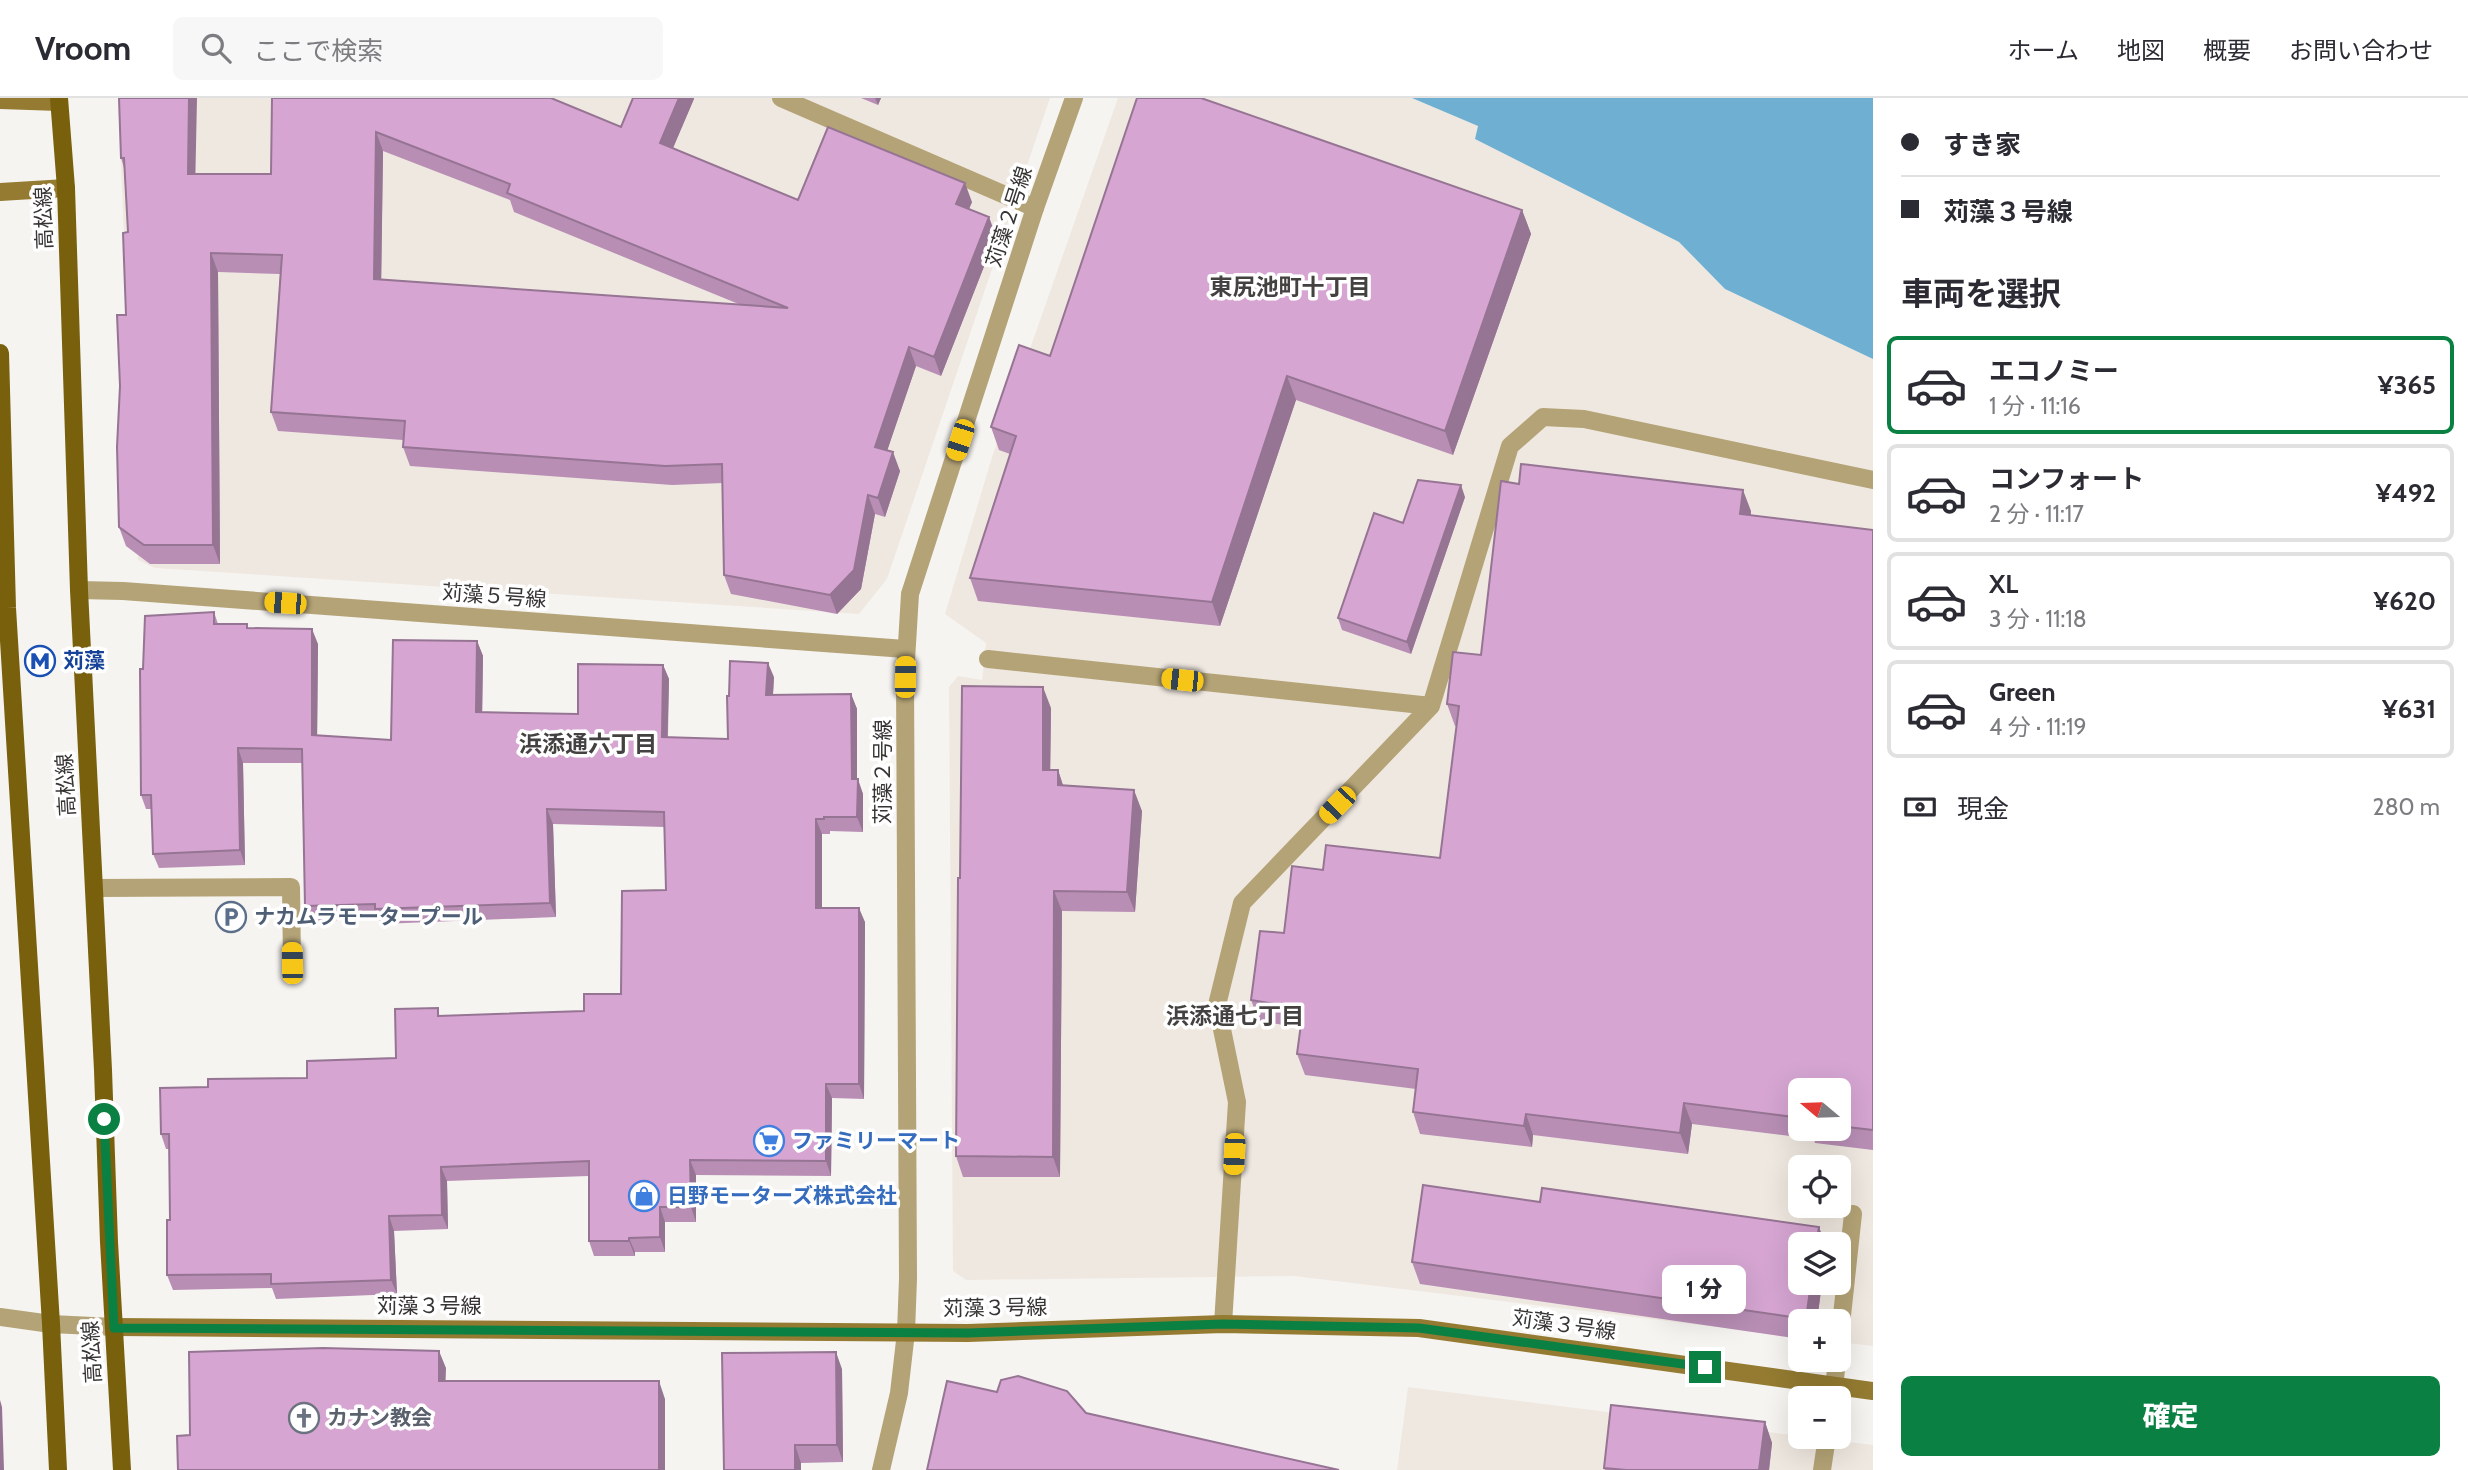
<!DOCTYPE html>
<html lang="ja">
<head>
<meta charset="utf-8">
<style>
  body { margin:0; font-family:Cabin,"Noto Sans JP",sans-serif; background:#f7f7f7; color:#2b2b33; height:100vh; display:flex; flex-direction:column; font-size:26px; white-space:nowrap }
  * { box-sizing:border-box; margin:0 }
  p { font-size:23px; color:#7c7c81 }
  .icon { flex:none; width:38px; height:38px; fill:none; stroke:currentColor; stroke-width:2; stroke-linecap:round; stroke-linejoin:round }
  .map { position:relative; flex:1; overflow:hidden }
  .details { display:flex; flex-direction:column; background:#fff; width:595px }
  .details>* { flex:none }
  .guide { display:grid; align-content:center; height:154px; padding:0 28px; background:#fff }
  .needle { width:46px; rotate:289deg }
  .tools { position:absolute; left:1788px; top:980px; display:grid; gap:14px }
  .tools a { display:grid; place-items:center; width:63px; height:63px; border-radius:10px; background:#fff; box-shadow:0 7px 28px #0002; font-size:35px }
  .end { position:absolute; width:32px; height:32px; margin:-16px; border:9px solid #0b8043; background:#fff; box-shadow:0 0 0 4px #fff }
  .from { border-radius:50% }
  .bubble { position:absolute; height:49px; border-radius:10px; background:#fff; box-shadow:0 7px 28px #0002; font-size:23px; font-weight:800; line-height:49px; text-align:center }
  .car { position:absolute; width:21px; height:42px; margin:-21px -10px; border-radius:9px; box-shadow:0 0 5px 2px #0007; background:linear-gradient(#f5c518 24%,#345 0 40%,#f5c518 0 76%,#345 0 86%,#f5c518 0) }
  .guide b { display:flex; align-items:center; gap:24px; height:66px; font-size:26px }
  .guide b+b { border-top:2px solid #e1e1e2 }
  .guide i { width:18px; height:18px; background:#2b2b33 }
  ul { padding:0; list-style:none }
  li { display:flex; align-items:center; gap:21px; height:98px; margin:0 14px 10px; padding:0 14px; border:4px solid #e1e1e2; border-radius:10px }
  li div { flex:1 }
  li b { display:block; font-size:26px }
  li em { font-style:normal; font-weight:800 }
  li.on { border-color:#0b8043 }
  li>.icon { width:63px; height:63px; stroke-width:1.5 }
  h2 { padding:0 28px; font-size:32px; line-height:84px }
  .pay { display:flex; align-items:center; gap:18px; height:77px; padding:0 28px; font-size:26px }
  .pay p { margin-inline-start:auto }
  .action { display:flex; gap:14px; margin-top:auto; padding:14px 28px }
  .action a { flex:1; height:80px; border-radius:10px; background:#0b8043; color:#fff; font-size:28px; font-weight:800; line-height:80px; text-align:center }
  header { display:flex; align-items:center; gap:42px; box-sizing:border-box; height:98px; padding:0 35px; background:#fff; border-bottom:2px solid #e1e1e2 }
  header strong { font-size:33px }
  nav { display:flex; gap:38px; margin-inline-start:auto; font-size:24px }
  .search { width:490px; height:63px; background:#f7f7f7; display:flex; align-items:center; gap:18px; box-sizing:border-box; padding:0 24px; border-radius:10px; color:#7c7c81; font-size:26px }
  main { display:flex; flex:1; min-height:0 }
  .map>svg:first-child { display:block }
</style>
</head>
<body>
<header>
<strong>Vroom</strong>
<div class="search"><svg class="icon" aria-label="search" viewBox="0 0 24 24"><circle cx="10" cy="10" r="6"/><path d="M15 15l6 6"/></svg>ここで検索</div>
<nav><a>ホーム</a><a>地図</a><a>概要</a><a>お問い合わせ</a></nav>
</header>
<main>
<div class="map">
<svg width="1873" height="1372" viewBox="0 0 1873 1372">
  <rect width="100%" height="100%" fill="#f6f4f1"/>
  <path fill="#efe8e0" fill-rule="evenodd" d="M118,0H1050L887,481L859,516L155,470L138,462Z
    M1118,0H1412L1478,28L1475,41L1679,144L1725,191L1873,261V1248L1839,1244V1223H1801V1239L1294,1178L966,1182L953,1173L949,589L958,578L982,582L986,545L945,516L992,359ZM1801,992H1839V1031H1801ZM1801,1069H1839V1108H1801ZM1801,1146H1839V1185H1801Z
    M1408,1289L1873,1347V1372H1397Z"/>
  <path fill="#6eafd2" d="M1412,0H1873V261L1725,191L1679,144L1475,41L1478,28Z"/>
  <g fill="none" stroke-linecap="round" stroke-linejoin="round">
    <path stroke="#b4a376" stroke-width="18" d="M1035,110L1074,0
      M988,561L1431,608
      M94,790L291,789L292,865
      M1223,1226L1237,1004L1217,907L1242,805L1431,608L1510,348L1543,319L1584,321L1873,382
      M1839,1245L1853,1116
      M1833,1300L1837,1262
      M1822,1372L1827,1339"/>
    <path stroke="#b4a376" stroke-width="18" d="M781,0L1035,110L910,496L905,579L908,1181L906,1234L899,1295L881,1372
      M79,492L123,493L905,551
      M0,1219L51,1226L114,1229"/>
    <path stroke="#947b31" stroke-width="18" d="M0,2L59,4
      M0,94L66,90
      M114,1229L968,1235L1223,1226L1419,1230L1873,1293"/>
    <path stroke="#78600c" stroke-width="18" d="M59,0L66,90L79,492L103,972L109,1144L122,1372
      M0,255L7,510L51,1226L58,1372"/>
  </g>
  <path fill="#b88eb5" fill-rule="evenodd" d="M119,0L195,76H271L272,0L621,29L633,0H694L673,50L798,102L972,104L969,111L996,138L941,278L916,268L887,352L900,373L885,419L875,416L861,491L837,516L731,496L724,477L723,385L672,387L410,368L403,349V342L278,333L271,314L280,176L218,174L220,466H150L126,448L119,429L128,134L124,70L121,60ZM383,53L510,102L514,114L741,207L381,182Z
    M861,0H881L878,7Z
    M1522,112L1531,136L1453,357L1296,302L1220,528L978,503L970,480L1010,356L999,352L991,329L1050,258Z
    M1465,399L1411,556L1342,532L1338,520L1403,425Z
    M1751,413V417L1873,432V1052L1815,1045L1814,1041L1692,1026L1688,1056L1533,1037L1532,1049L1420,1036L1413,1014L1416,991L1305,977L1297,956L1301,930L1259,923L1251,902L1284,835L1323,772L1440,760L1457,628H1455L1447,606L1481,557ZM1801,992H1839V1031H1801Z
    M214,514L218,526L249,530L318,546L317,638L391,642L477,543L483,558L482,614L578,616L663,567L669,581L668,639L728,641L729,598L774,579L773,597L851,596L857,611V681L863,696V734L830,733V736H822V810L865,824L864,1001L832,1000L831,1078L696,1077V1124H665V1154H635V1158H594L589,1143V1078L447,1083L448,1131L394,1133L397,1196L276,1201L272,1190L173,1192L167,1177L170,1122L169,1051H166L161,1036L208,989L307,980L396,960L441,918L584,913L621,896L666,792L665,729L553,726L556,819L381,826L379,821L310,823L305,808L302,665H243L245,767L159,770L153,756L152,711H146L141,697L143,571Z
    M1051,610L1050,672H1058L1063,688L1142,713L1135,814L1062,813L1060,1079H963L956,1058L960,780Z
    M1540,1104L1819,1129L1825,1146H1801L1822,1185L1817,1223H1801V1241L1420,1186L1412,1164Z
    M842,1271L843,1364L801,1365V1372H724Z
    M1765,1324L1772,1345L1769,1372H1605L1604,1370Z"/>
  <path fill="#967493" d="M189,0H197L195,95L188,76Z
    M679,0H694V1L667,64L660,45Z
    M875,0H881L878,7Z
    M376,34L383,53L381,200L374,181Z
    M965,85L972,104L963,125L956,106Z
    M1522,112L1531,136L1453,357L1445,333Z
    M989,119L996,138L941,278L934,259Z
    M211,155L218,174L220,466L213,447Z
    M909,249L916,268L882,368L875,349Z
    M1287,278L1296,302L1220,528L1212,504Z
    M893,354L900,373L885,419L878,400Z
    M1461,387L1465,399L1411,556L1407,544Z
    M1743,392L1751,413L1748,437L1740,416Z
    M868,397L875,416L861,491L837,516L830,497Z
    M312,531L318,546L317,652L312,637Z
    M477,543L483,558L482,629L476,614Z
    M768,565L774,579L772,612L766,597Z
    M663,567L669,581L667,654L662,639Z
    M1043,589L1051,610L1050,693L1043,672Z
    M851,596L857,611V696L852,681Z
    M238,650L243,665L245,767L240,752Z
    M1058,672L1065,693L1058,687Z
    M858,681L863,696V734L857,719Z
    M1134,692L1142,713L1135,814L1127,794Z
    M547,711L553,726L556,819L550,805Z
    M816,721L822,736V825L816,810Z
    M1054,793L1062,813L1060,1079L1053,1059Z
    M859,810L865,824L864,1001L859,986Z
    M826,986L832,1000L831,1078L826,1063Z
    M1684,1005L1692,1026L1688,1056L1680,1035Z
    M1526,1016L1533,1037L1532,1049L1524,1028Z
    M690,1062L696,1077V1124L691,1109Z
    M441,1069L447,1083L448,1131L442,1117Z
    M660,1109L665,1124V1154L660,1139Z
    M389,1118L394,1133L397,1196L391,1182Z
    M1819,1129L1825,1146H1816Z
    M629,1140L635,1154V1158L629,1143Z
    M1811,1185H1822L1817,1223H1807L1806,1221Z
    M439,1253L446,1270L445,1300L439,1283Z
    M836,1254L842,1271L843,1364L837,1347Z
    M659,1283L665,1301V1372H659Z
    M0,1302L2,1309L4,1372H0Z
    M1765,1324L1772,1345L1769,1372H1759Z
    M795,1347L801,1365V1372H795Z"/>
  <path fill="#d6a5d2" stroke="#967493" stroke-width="2" fill-rule="evenodd" d="M119,0H189L188,76H271L272,0H551L621,29L633,0H679L660,45L798,102L828,29L965,85L956,106L989,119L934,259L909,249L875,349L893,354L878,400L868,397L854,472L830,497L724,477L722,366L665,368L403,349L405,323L271,314L282,157L211,155L213,447H144L119,429L117,349L120,288L117,217H126L123,135L128,134L124,60H121ZM376,34L510,86L507,95L788,210L374,181Z
    M1137,0H1201L1522,112L1445,333L1287,278L1212,504L970,480L1016,338L991,329L1019,247L1050,258Z
    M1521,366L1743,392L1740,416L1873,432V1032L1839,1028V992H1801V1020L1684,1005L1680,1035L1526,1016L1524,1028L1413,1014L1418,971L1297,956L1303,911L1251,902L1260,833L1284,835L1292,768L1323,772L1326,747L1440,760L1459,608L1447,606L1453,554L1481,557L1501,383L1519,386Z
    M1418,382L1461,387L1407,544L1338,520L1374,415L1403,425Z
    M214,514V526H247V530L312,531V637L391,642L393,542L477,543L476,614L578,616V566L663,567L662,639L728,641L727,598H729L730,563L768,565L766,597L851,596L852,681H858L857,719H824V721H816V810H859V986H826V1063L690,1062L691,1109H660V1139L629,1140V1143H589V1063L441,1069L442,1117L389,1118L391,1182L271,1186V1176L167,1177V1122H170L169,1036H161L160,990L208,989V981L307,980V963L396,960L395,911L438,910V918L584,913V896H621L622,793L666,792L664,714L547,711L550,805L375,811V806L305,808L302,651L238,650L240,752L153,756L151,697H141L140,571H143L145,518Z
    M962,588L1043,589V672H1058V687L1134,692L1127,794L1054,793L1053,1059L956,1058L958,780H960Z
    M1423,1087L1540,1104L1542,1090L1819,1129L1816,1146H1801V1185H1811L1806,1221L1412,1164Z
    M323,1250L439,1253V1283H659V1372H178L177,1338L190,1337L189,1254Z
    M836,1254L837,1347H795V1372H724L722,1255Z
    M1018,1278L1067,1293L1086,1315L1339,1372H927L947,1283L997,1294L1001,1282Z
    M1611,1307L1765,1324L1759,1372H1626L1604,1370Z"/>
  <g fill="none" stroke-linecap="round" stroke-linejoin="round">
    <path stroke="#0b8043" stroke-width="9" d="M104,1021L114,1230L968,1235L1223,1226L1419,1230L1705,1269"/>
  </g>
  <defs>
    <g id="metro-ring" transform="scale(1.575)"><circle r="9.5" fill="#fff" stroke="#1a4fb4" stroke-width="1.5"/><path d="M-5.5 5V-5H-3L0 0L3-5H5.5V5H3V-.5L0 4L-3-.5V5Z" fill="#1a4fb4"/></g>
    <g id="parking-ring" transform="scale(1.575)"><circle r="9.5" fill="#fff" stroke="#5c6f8a" stroke-width="1.5"/><path d="M-3.5-5.5H1a3.5 3.5 0 0 1 0 7H-1V5.5H-3.5ZM-1-3.4V-.6H.8a1.4 1.4 0 0 0 0-2.8Z" fill="#5c6f8a"/></g>
    <g id="supermarket-ring" transform="scale(1.575)"><circle r="9.5" fill="#fff" stroke="#3f7fe0" stroke-width="1.5"/><path d="M-6-5.5h2.5l.6 2H6L4.5 2H-2.5L-4.4-4H-6ZM-1.5 3.2a1.3 1.3 0 1 0 .1 0ZM3 3.2a1.3 1.3 0 1 0 .1 0Z" fill="#3f7fe0"/></g>
    <g id="shop-ring" transform="scale(1.575)"><circle r="9.5" fill="#fff" stroke="#3f7fe0" stroke-width="1.5"/><path d="M-5-2.5h2.3a2.7 3.5 0 0 1 5.4 0H5L5.5 6h-11ZM-1.5-2.5h3a1.5 2.3 0 0 0-3 0Z" fill="#3f7fe0"/></g>
    <g id="church-ring" transform="scale(1.575)"><circle r="9.5" fill="#fff" stroke="#6b7280" stroke-width="1.5"/><path d="M-1.2-6h2.4v3.5h3.3v2.4h-3.3V6h-2.4V-.1h-3.3v-2.4h3.3Z" fill="#6b7280"/></g>
  </defs>
  <g fill-rule="evenodd">
    <use href="#metro-ring" x="40" y="563"/>
    <use href="#parking-ring" x="231" y="819"/>
    <use href="#supermarket-ring" x="769" y="1043"/>
    <use href="#shop-ring" x="644" y="1098"/>
    <use href="#church-ring" x="304" y="1320"/>
  </g>
  <g text-anchor="middle" stroke-width="7" stroke-linejoin="round" paint-order="stroke">
    <g font-size="21" fill="#363534" stroke="#fff">
      <text transform="translate(1009 119) rotate(-72)" y="7">苅藻２号線</text>
      <text transform="translate(44 120) rotate(-92)" y="7">高松線</text>
      <text transform="translate(494 498) rotate(4)" y="7">苅藻５号線</text>
      <text transform="translate(883 674) rotate(-90)" y="7">苅藻２号線</text>
      <text transform="translate(66 687) rotate(-93)" y="7">高松線</text>
      <text x="429" y="1215">苅藻３号線</text>
      <text transform="translate(995 1210) rotate(-1)" y="7">苅藻３号線</text>
      <text transform="translate(1564 1227) rotate(8)" y="7">苅藻３号線</text>
      <text transform="translate(92 1254) rotate(-93)" y="7">高松線</text>
    </g>
    <g font-size="21" font-weight="bold" fill="#164399" stroke="#fff" text-anchor="start">
      <text x="63" y="570">苅藻</text>
    </g>
    <g font-size="21" font-weight="bold" fill="#4e5e75" stroke="#fff" text-anchor="start">
      <text x="254" y="826">ナカムラモータープール</text>
    </g>
    <g font-size="21" font-weight="bold" fill="#366cbe" stroke="#fff" text-anchor="start">
      <text x="792" y="1050">ファミリーマート</text>
      <text x="667" y="1105">日野モーターズ株式会社</text>
    </g>
    <g font-size="21" font-weight="bold" fill="#5b616d" stroke="#fff" text-anchor="start">
      <text x="327" y="1327">カナン教会</text>
    </g>
    <g font-size="23" font-weight="bold" fill="#444240" stroke="#fff">
      <text x="1290" y="197">東尻池町十丁目</text>
      <text x="588" y="654">浜添通六丁目</text>
      <text x="1235" y="926">浜添通七丁目</text>
    </g>
  </g>
</svg>
<div class="tools">
<a><svg class="needle" viewBox="-14 -14 28 28"><path d="M0-13l5 13h-10z" fill="#e53935"/><path d="M0 13l5-13h-10z" fill="#7c7c81"/></svg></a>
<a><svg class="icon" aria-label="locate" viewBox="0 0 24 24"><circle cx="12" cy="12" r="6"/><path d="M12 2v4M12 18v4M2 12h4M18 12h4"/></svg></a>
<a><svg class="icon" aria-label="layers" viewBox="0 0 24 24"><path d="M12 4l9 5-9 5-9-5zM3 14l9 5 9-5"/></svg></a>
<a>+</a>
<a>−</a>
</div>
<i class="end from" style="left:104px;top:1021px"></i>
<i class="end" style="left:1705px;top:1269px"></i>
<div class="bubble" style="left:1662px;top:1167px;width:84px">1 分</div>
<i class="car" style="left:960px;top:342px;rotate:198deg"></i>
<i class="car" style="left:285px;top:505px;rotate:274deg"></i>
<i class="car" style="left:905px;top:579px;rotate:1deg"></i>
<i class="car" style="left:1182px;top:582px;rotate:276deg"></i>
<i class="car" style="left:1337px;top:707px;rotate:224deg"></i>
<i class="car" style="left:292px;top:865px;rotate:359deg"></i>
<i class="car" style="left:1234px;top:1056px;rotate:183deg"></i>
</div>
<section class="details">
<div class="guide">
<b><i class="from"></i>すき家</b>
<b><i></i>苅藻３号線</b>
</div>
<h2>車両を選択</h2>
<ul>
<li class="on"><svg class="icon" aria-label="car" viewBox="0 0 24 24"><path d="M5 17H2v-5l4-1 3-4h7l3 4 3 1v5h-3M9 17h6M6 11h13"/><circle cx="7" cy="17" r="2"/><circle cx="17" cy="17" r="2"/></svg><div><b>エコノミー</b><p>1 分 · 11:16</p></div><em>¥365</em></li>
<li><svg class="icon" aria-label="car" viewBox="0 0 24 24"><path d="M5 17H2v-5l4-1 3-4h7l3 4 3 1v5h-3M9 17h6M6 11h13"/><circle cx="7" cy="17" r="2"/><circle cx="17" cy="17" r="2"/></svg><div><b>コンフォート</b><p>2 分 · 11:17</p></div><em>¥492</em></li>
<li><svg class="icon" aria-label="car" viewBox="0 0 24 24"><path d="M5 17H2v-5l4-1 3-4h7l3 4 3 1v5h-3M9 17h6M6 11h13"/><circle cx="7" cy="17" r="2"/><circle cx="17" cy="17" r="2"/></svg><div><b>XL</b><p>3 分 · 11:18</p></div><em>¥620</em></li>
<li><svg class="icon" aria-label="car" viewBox="0 0 24 24"><path d="M5 17H2v-5l4-1 3-4h7l3 4 3 1v5h-3M9 17h6M6 11h13"/><circle cx="7" cy="17" r="2"/><circle cx="17" cy="17" r="2"/></svg><div><b>Green</b><p>4 分 · 11:19</p></div><em>¥631</em></li>
</ul>
<div class="pay"><svg class="icon" aria-label="cash" viewBox="0 0 24 24"><path d="M3 7h18v10H3z"/><circle cx="12" cy="12" r="2"/></svg>現金<p>280 m</p></div>
<div class="action"><a>確定</a></div>
</section>
</main>
</body>
</html>
